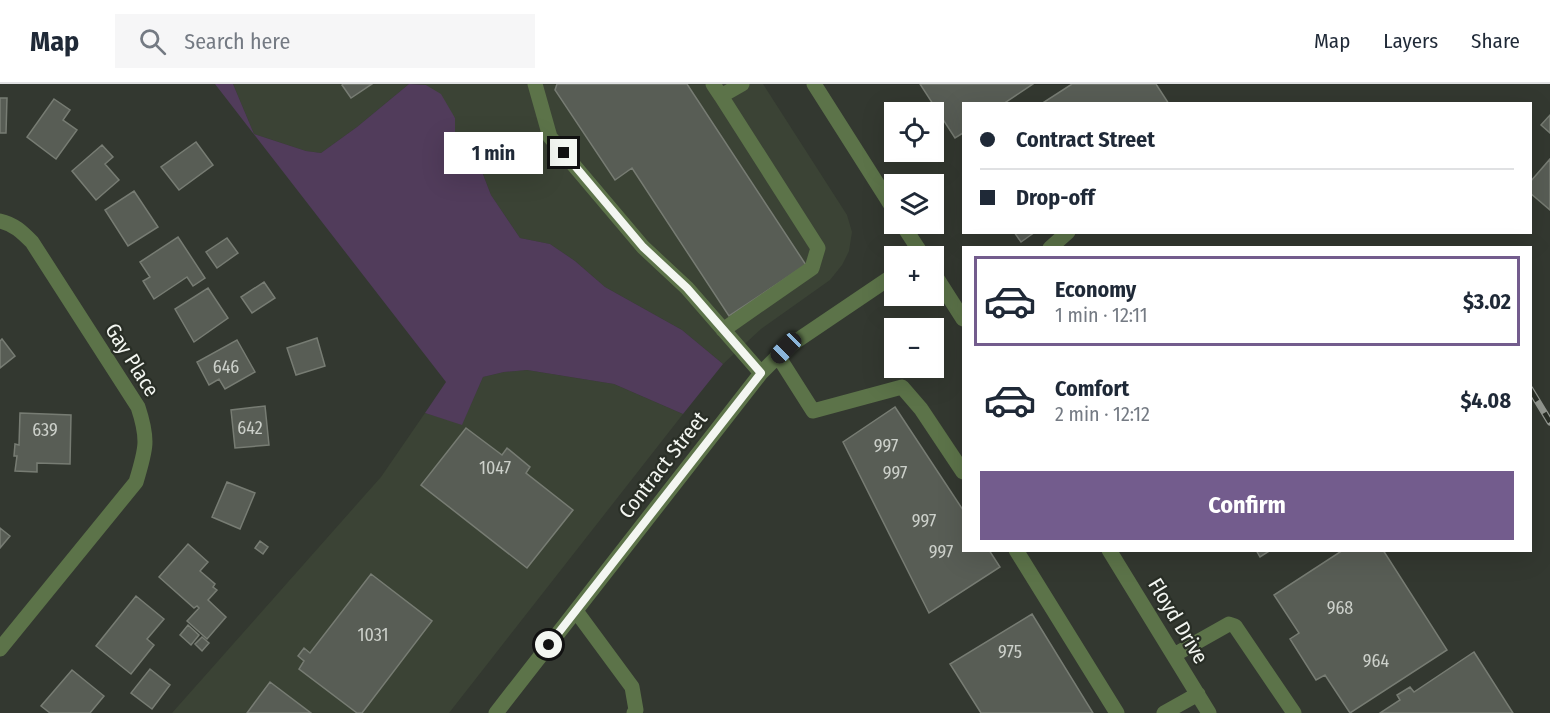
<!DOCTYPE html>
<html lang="en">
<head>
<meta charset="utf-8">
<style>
  body { margin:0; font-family:"Fira Sans Condensed",sans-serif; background:#f6f6f7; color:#1f2937; height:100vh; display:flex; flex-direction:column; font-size:22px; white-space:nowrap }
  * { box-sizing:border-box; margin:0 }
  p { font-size:20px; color:#747a83 }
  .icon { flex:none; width:33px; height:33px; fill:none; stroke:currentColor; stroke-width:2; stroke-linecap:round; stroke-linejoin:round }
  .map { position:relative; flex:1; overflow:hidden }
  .drawer { position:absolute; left:962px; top:162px; width:570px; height:306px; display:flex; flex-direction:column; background:#fff; border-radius:0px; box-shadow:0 6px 24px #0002 }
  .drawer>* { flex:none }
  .guide { position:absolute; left:962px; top:18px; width:570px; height:132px; border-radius:0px; box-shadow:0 6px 24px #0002; display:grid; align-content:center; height:132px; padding:0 18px; background:#fff }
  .fabs { position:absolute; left:884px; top:18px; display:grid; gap:12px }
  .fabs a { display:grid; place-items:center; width:60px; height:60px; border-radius:0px; background:#fff; box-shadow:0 6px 24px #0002; font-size:30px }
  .end { position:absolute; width:27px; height:27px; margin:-14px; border:8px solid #f3f6f1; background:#111; box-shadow:0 0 0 3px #111 }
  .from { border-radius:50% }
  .bubble { position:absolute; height:42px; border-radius:0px; background:#fff; box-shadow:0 6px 24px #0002; font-size:20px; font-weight:700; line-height:42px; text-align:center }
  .car { position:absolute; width:18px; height:36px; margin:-18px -9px; border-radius:8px; box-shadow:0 0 4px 2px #0007; background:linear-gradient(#222 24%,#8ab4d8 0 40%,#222 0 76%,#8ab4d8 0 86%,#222 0) }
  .guide b { display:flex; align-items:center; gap:21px; height:57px; font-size:22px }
  .guide b+b { border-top:2px solid #e0e1e3 }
  .guide i { width:15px; height:15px; background:#1f2937 }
  ul { padding:10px 0 0; list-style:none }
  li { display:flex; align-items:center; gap:18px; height:90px; margin:0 12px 9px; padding:0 6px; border:3px solid transparent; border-radius:0px }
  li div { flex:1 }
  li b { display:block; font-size:22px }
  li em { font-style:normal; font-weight:700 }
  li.active { border-color:#735c8d }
  li>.icon { width:54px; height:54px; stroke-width:1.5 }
  .button { display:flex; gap:12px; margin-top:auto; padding:12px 18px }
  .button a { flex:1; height:69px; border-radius:0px; background:#735c8d; color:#fff; font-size:24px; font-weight:700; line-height:69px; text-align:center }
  header { display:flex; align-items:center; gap:36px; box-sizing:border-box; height:84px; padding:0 30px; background:#fff; border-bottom:2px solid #e0e1e3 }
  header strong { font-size:28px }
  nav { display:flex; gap:33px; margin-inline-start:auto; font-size:21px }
  .search { width:420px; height:54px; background:#f6f6f7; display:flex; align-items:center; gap:15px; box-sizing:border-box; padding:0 21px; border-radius:0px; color:#747a83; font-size:22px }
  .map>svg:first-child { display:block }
</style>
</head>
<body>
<header>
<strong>Map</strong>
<div class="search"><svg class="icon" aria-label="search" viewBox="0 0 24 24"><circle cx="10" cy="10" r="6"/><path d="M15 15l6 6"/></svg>Search here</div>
<nav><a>Map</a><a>Layers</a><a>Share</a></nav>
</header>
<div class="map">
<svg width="1550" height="629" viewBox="0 0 1550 629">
  <rect width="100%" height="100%" fill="#333830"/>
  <path fill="#3b4335" d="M233,0H409L357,43L321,69L306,67L254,50Z
    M413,0H763L847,131L852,148L849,167L842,181L830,196L761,245L723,280L682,246L605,203L575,177L550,160L520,154L491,111L474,67L455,49V34L426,1Z
    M527,286L614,300L683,330L449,629H172L381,393L425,329L462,340L483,293L504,288Z"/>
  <path fill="#513c5b" d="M215,0H233L254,50L306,67L321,69L357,43L409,0L426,1L441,10L455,34V50L474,67L491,111L520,154L550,160L575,177L605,203L682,246L723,280L683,330L614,300L527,286L504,288L483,293L462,341L425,329L446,298Z"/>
  <path fill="#585d55" stroke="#777c73" stroke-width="1.5" d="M343,0H372L351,14L342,1Z
    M557,0H687L806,181L729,232L632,84L615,96L555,6Z
    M920,0H1033L1003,20H963V49L955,54Z
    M1072,0H1156L1169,20H1041Z
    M0,14H7L6,49H0Z
    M54,15L70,26L63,36L77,46L56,75L27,53Z
    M1550,31V49L1541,41Z
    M196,58L213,81L179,106L161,83Z
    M102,61L113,73L105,80L119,96L96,116L72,87Z
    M1550,75V126L1530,109V98Z
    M134,107L158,143L128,162L105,126Z
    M1014,148H1035L1021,158Z
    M178,153L205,194L193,202L187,193L154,215L143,197L150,193L140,178Z
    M227,154L238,169L217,184L206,168Z
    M264,198L275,214L252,229L241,213Z
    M208,204L228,234L194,258L175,225Z
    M317,254L325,282L296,291L287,264Z
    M2,255L15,272L0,284V257Z
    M237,256L255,288L225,305L219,295L209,301L197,278Z
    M265,322L269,361L235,364L231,326Z
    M895,323L963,426V466H989L1000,483L929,529L843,358Z
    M20,329L71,331L70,380L37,379V388L15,387L17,372H14L15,360L19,361Z
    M466,344L502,371L507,364L530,383L526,389L573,426L527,484L421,401Z
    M227,398L255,409L240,445L212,433Z
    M0,444L10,452L0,464Z
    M260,457L268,463L263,470L255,464Z
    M188,460L208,478L200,487L215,500L213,503L217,506L208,516L226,533L207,555L187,537L199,524L197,522L194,524L159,493Z
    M1256,466H1271L1260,473Z
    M1343,466H1383L1447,566L1350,629L1325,591L1316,596L1290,555L1299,549L1274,511Z
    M371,490L432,537L362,629H357L299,585L304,577L298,572L304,564L310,569Z
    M136,512L164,535L147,555L154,561L131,590L96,562Z
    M1032,530L1093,629H981L950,580Z
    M188,541L199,551L191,561L180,551Z
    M202,553L209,559L202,567L195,560Z
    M1474,568L1513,629H1380L1400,616L1397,611L1410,603L1414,608Z
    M150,585L170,601L152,625L131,609Z
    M72,586L104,612L90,629H50L41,622Z
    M270,598L311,629H247Z"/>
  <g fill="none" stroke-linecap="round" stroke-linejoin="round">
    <path stroke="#5c7349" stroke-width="15" d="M535,0L550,53L643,163L687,204L761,289
      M713,0L721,12L742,0
      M814,0L894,126
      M721,12L818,164L812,184L723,246
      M0,137C14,140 22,148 32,158L138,323C149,356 146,365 136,398L0,565
      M902,140L923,172
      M1050,164L1068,148
      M933,188L963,235
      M778,272L813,327L902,303L921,325L963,388
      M1016,466L1117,629
      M1109,466L1209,629
      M576,527L632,603L636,626L634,629
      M1174,571L1229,540L1235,542L1294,629
      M496,629L761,289L786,264L894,191
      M1164,629L1198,610"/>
    <g stroke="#939790" stroke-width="7">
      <path id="rail" d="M1530,305L1550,338"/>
    </g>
    <use href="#rail" stroke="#292e26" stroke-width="4.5" stroke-dasharray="14" stroke-linecap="butt"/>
  </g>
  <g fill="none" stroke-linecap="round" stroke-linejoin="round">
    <path stroke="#f3f6f1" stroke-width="8" d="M549,561L761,289L687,204L643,163L564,69"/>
  </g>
  <g text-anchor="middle" stroke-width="4.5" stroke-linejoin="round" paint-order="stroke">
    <g font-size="18" fill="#ccd0ca">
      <text x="226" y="289">646</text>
      <text x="250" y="350">642</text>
      <text x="45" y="352">639</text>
      <text x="886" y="368">997</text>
      <text x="495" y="390">1047</text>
      <text x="895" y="395">997</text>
      <text x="924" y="443">997</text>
      <text x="941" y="474">997</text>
      <text x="1340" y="530">968</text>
      <text x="373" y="557">1031</text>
      <text x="1010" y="574">975</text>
      <text x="1376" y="583">964</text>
    </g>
    <g font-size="21" fill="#f3f6f1" stroke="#292e26">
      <text transform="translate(132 276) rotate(58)" y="7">Gay Place</text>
      <text transform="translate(663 381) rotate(-52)" y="7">Contract Street</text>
      <text transform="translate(1178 537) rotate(59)" y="7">Floyd Drive</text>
    </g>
  </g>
</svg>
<div class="fabs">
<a><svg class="icon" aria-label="locate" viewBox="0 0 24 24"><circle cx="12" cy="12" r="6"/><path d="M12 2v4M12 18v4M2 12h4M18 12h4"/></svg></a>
<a><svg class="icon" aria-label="layers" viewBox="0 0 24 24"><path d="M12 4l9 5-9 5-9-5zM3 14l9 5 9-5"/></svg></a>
<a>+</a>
<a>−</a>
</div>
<i class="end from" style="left:549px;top:561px"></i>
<i class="end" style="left:564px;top:69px"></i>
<div class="bubble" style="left:444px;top:48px;width:99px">1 min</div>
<i class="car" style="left:786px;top:264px;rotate:225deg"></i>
<div class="guide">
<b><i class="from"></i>Contract Street</b>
<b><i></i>Drop-off</b>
</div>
<section class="drawer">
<ul>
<li class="active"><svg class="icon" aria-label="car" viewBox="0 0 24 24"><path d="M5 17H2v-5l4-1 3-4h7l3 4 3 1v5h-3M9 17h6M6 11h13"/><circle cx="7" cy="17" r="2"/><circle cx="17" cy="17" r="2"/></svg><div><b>Economy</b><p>1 min · 12:11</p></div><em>$3.02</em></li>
<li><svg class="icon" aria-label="car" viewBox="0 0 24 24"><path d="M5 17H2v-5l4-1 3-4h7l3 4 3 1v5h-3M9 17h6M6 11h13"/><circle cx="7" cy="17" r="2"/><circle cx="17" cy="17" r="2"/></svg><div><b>Comfort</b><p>2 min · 12:12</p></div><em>$4.08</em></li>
</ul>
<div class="button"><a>Confirm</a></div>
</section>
</div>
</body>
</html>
